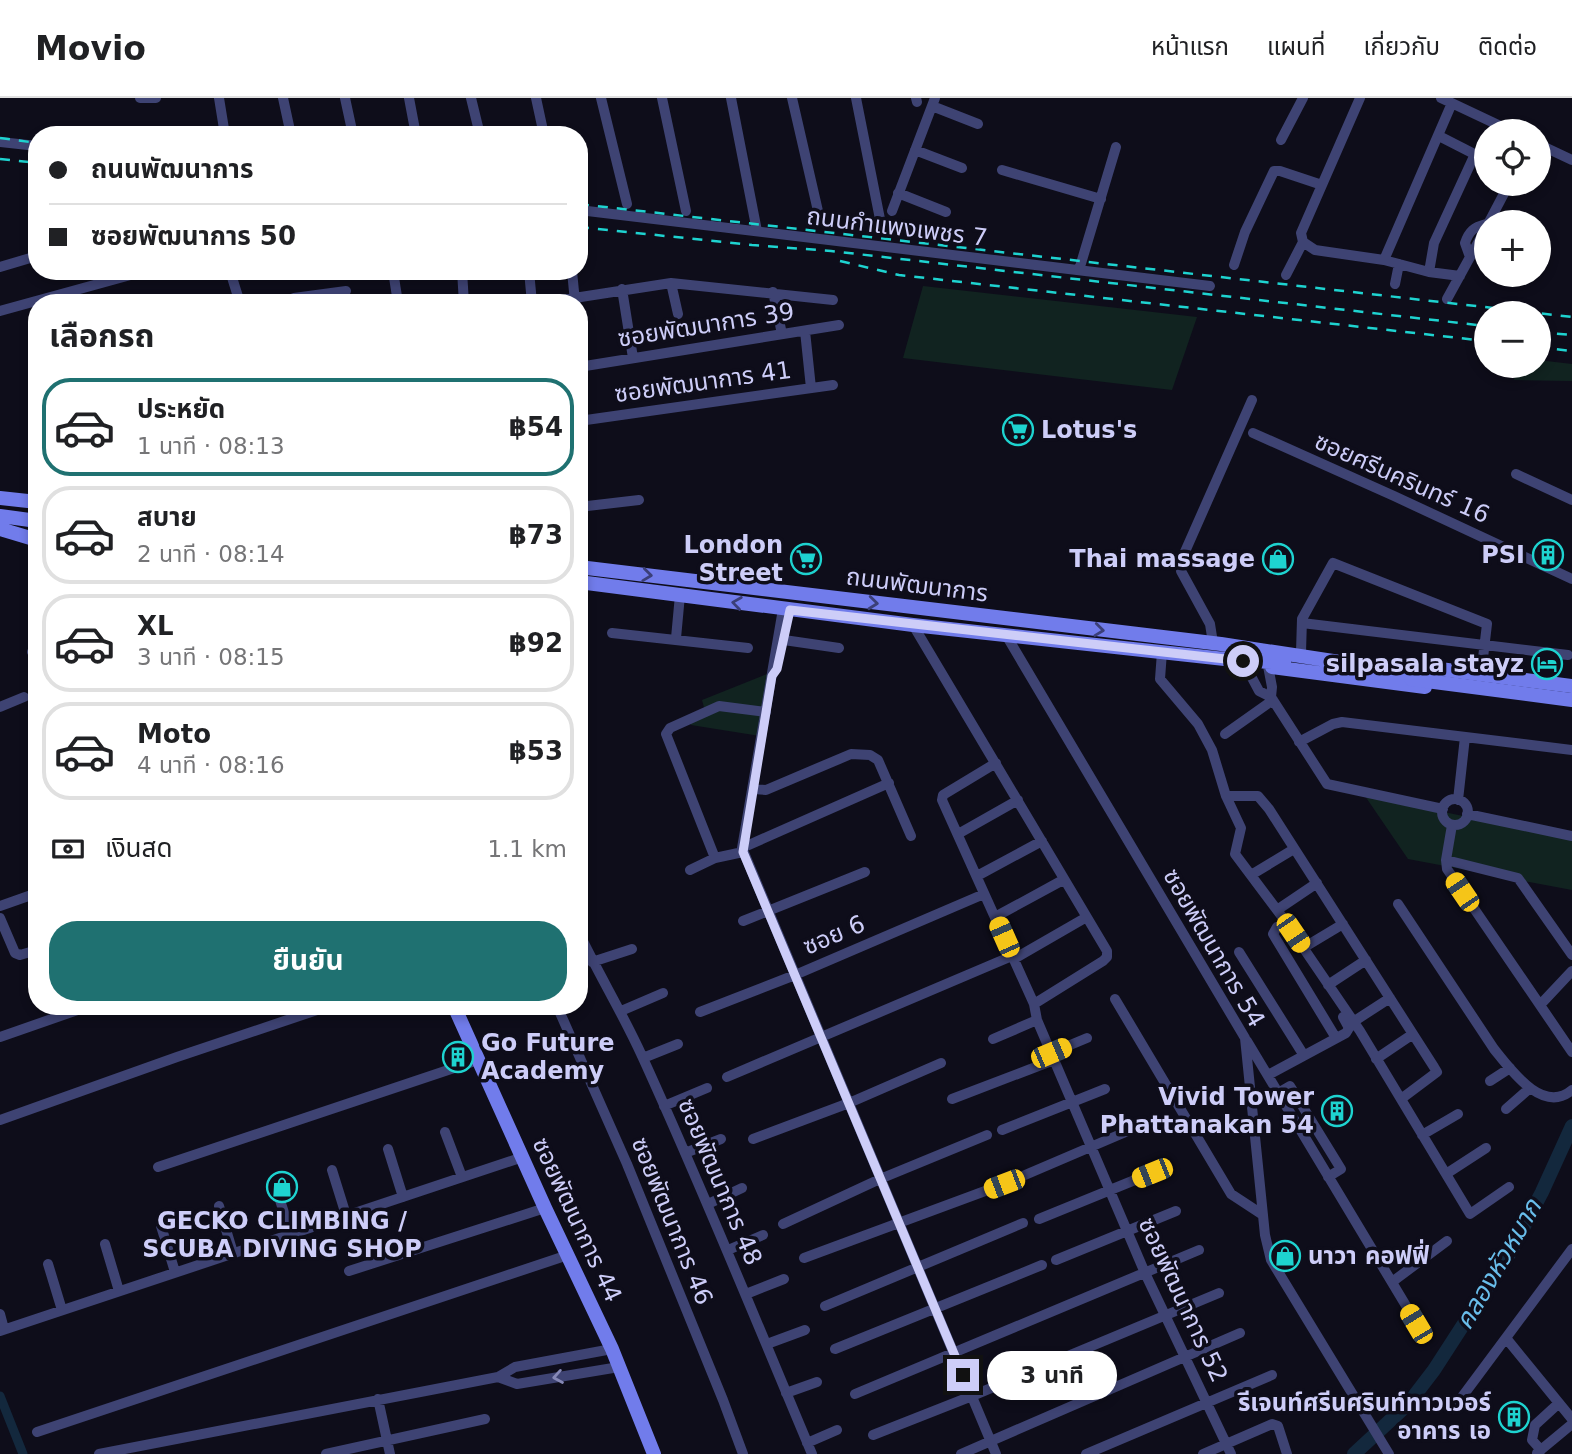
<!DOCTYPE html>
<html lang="th">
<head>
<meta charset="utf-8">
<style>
  body { margin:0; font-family:"DejaVu Sans","Noto Sans Thai",sans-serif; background:#f2f2f2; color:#202124; height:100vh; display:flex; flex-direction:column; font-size:26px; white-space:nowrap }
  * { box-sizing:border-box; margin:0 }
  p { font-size:23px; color:#757577 }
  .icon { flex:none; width:38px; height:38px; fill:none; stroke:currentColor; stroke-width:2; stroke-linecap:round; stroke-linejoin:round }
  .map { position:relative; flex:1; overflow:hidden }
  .details { position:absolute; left:28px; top:196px; width:560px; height:721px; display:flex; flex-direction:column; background:#fff; border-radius:28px; box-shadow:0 4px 10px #0003 }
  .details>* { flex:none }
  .hud { position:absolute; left:28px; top:28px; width:560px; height:154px; border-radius:28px; box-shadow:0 4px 10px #0003; display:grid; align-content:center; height:154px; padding:0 21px; background:#fff }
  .fabs { position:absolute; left:1474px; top:21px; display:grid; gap:14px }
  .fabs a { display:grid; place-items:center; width:77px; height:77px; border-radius:50%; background:#fff; box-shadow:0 4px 10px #0003; font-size:35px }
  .end { position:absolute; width:32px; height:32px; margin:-16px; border:9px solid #cdcdf8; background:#111; box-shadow:0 0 0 4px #111 }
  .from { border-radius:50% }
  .bubble { position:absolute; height:49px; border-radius:24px; background:#fff; box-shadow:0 4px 10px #0003; font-size:23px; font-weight:700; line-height:49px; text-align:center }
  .car { position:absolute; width:21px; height:42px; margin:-21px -10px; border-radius:9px; box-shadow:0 0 5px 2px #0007; background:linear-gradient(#f5c518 24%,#345 0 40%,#f5c518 0 76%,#345 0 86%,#f5c518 0) }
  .hud b { display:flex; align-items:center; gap:24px; height:66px; font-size:26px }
  .hud b+b { border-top:2px solid #e0e0e0 }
  .hud i { width:18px; height:18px; background:#202124 }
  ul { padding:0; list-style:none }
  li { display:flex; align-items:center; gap:21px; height:98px; margin:0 14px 10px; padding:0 7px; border:4px solid #e0e0e0; border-radius:28px }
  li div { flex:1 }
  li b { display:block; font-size:26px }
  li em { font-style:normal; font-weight:700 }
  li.active { border-color:#1f7171 }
  li>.icon { width:63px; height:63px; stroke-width:1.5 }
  h2 { padding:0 21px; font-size:32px; line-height:84px }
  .pay { display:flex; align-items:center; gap:18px; height:77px; padding:0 21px; font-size:26px }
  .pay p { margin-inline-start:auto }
  .button { display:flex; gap:14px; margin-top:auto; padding:14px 21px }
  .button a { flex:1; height:80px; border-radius:28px; background:#1f7171; color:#fff; font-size:28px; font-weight:700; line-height:80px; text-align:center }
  header { display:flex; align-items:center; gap:42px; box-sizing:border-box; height:98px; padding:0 35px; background:#fff; border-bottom:2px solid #e0e0e0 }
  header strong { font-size:33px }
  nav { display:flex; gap:38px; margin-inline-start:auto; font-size:24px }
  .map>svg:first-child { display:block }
</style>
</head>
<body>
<header>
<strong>Movio</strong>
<nav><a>หน้าแรก</a><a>แผนที่</a><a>เกี่ยวกับ</a><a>ติดต่อ</a></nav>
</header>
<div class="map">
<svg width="1572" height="1356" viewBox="0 0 1572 1356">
  <rect width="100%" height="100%" fill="#0e0d1a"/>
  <path fill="#112320" d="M923,188L1197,219L1172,292L903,260Z
    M1538,262L1572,266V283L1514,282L1516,268H1538Z
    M767,576L770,582L760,638L691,627L690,620L705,613L702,602Z
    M1365,698L1572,740V792L1408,761Z"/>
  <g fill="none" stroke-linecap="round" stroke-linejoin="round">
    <path stroke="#13283d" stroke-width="9" d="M0,1298L23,1356"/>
    <path stroke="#13283d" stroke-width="14" d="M1354,1356L1408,1306L1434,1272L1511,1153L1542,1094L1572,1028"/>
    <path stroke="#3e4373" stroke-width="10" d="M140,0H156
      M219,0L225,37
      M283,0L291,37
      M345,0L353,37
      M409,0L416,37
      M471,0L480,37
      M536,0L544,37
      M601,0L627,106
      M662,0L686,113
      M731,0L757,133
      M792,0L818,113
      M856,0L880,121
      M916,0L917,4
      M1360,0L1301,135L1303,144L1315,152L1384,162L1429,174L1460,178
      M1441,0L1511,33
      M932,8L978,26
      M1439,38L1486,62
      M1281,42L1303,0
      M0,44L37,48
      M1538,46L1572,62
      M915,52L962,70
      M1002,72L1101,101
      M898,95L946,114
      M579,112L1210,188
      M892,113L935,0
      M1489,124L1509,86
      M1470,159L1465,145C1469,133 1474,129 1486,126
      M1384,162L1452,5
      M1234,167L1245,134L1274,73H1280L1322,87
      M0,169L37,158
      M1079,172L1116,49
      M230,173L240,205
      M393,173L398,205
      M462,173L464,205
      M529,173L532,205
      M572,173L575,204
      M1429,174L1434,145L1475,56
      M1286,177L1303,144
      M671,185L678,216
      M1395,186L1399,166
      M622,191L633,260
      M773,194L782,236
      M1447,201L1486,130
      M291,205L294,200L346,193
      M542,205L671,185L833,202
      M0,213L145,173
      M805,233L811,290
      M579,269L839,227
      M579,323L833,287
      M1253,335L1394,398L1572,481
      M1516,376L1572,402
      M579,409L639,402
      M783,511L742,750L996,1356
      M1302,525L1568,557
      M913,527L1107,853V859L1103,863L1034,906
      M612,535L748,550
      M1006,537L1245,940L1265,1137L1271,1162L1389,1356
      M676,540L680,497
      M784,542L839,550
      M1213,545L1210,526L1181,473L1180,465L1252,302
      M32,554L37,552
      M1162,554L1160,581L1198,626L1212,652L1226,698H1258L1269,711L1434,969L1437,974L1401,1001
      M1301,554L1302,521L1333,465L1487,526L1481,577
      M1243,563L1259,593L1271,599L1327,686L1443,711
      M1268,568L1272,589L1271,599
      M0,609L24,599
      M1225,636L1273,602
      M1299,644L1333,626L1342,624L1572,652
      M996,665L943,697L942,702L1034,906L1037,922L1145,1175L1231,1356
      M753,691L766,692L851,656L870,657L878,662L911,738
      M1226,698L1241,730L1235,756L1283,820L1360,933L1470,1116L1509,1089
      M1442 714a13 13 0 1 1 26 0a13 13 0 1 1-26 0Z
      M1458,702L1465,639
      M1467,716L1572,738
      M1452,727L1446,762L1447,771L1572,954
      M958,736L1018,702
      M742,750L889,685
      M715,760L666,636L670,630L719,608L766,614
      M1446,762L1518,780L1572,857
      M690,772L715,760L743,754
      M1251,777L1294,751
      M977,778L1042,743
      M1398,806L1494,951C1511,972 1543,1017 1572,992
      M0,808L37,795
      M1277,812L1317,785
      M995,819L1063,782
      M0,820L15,855L20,857L37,852
      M743,823L865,774
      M579,835C599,877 623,916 642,958C702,1089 756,1223 812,1356
      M1289,836C1286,830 1284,828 1277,829L1273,836L1336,940
      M1303,850L1343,826
      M1239,854L1303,956
      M1014,861L1085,820
      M592,864L632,851
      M1328,887L1366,862
      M1115,901L1231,1096L1263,1117
      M1540,907L1572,873
      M557,908L627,1066L723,1302L743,1356
      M621,913L663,895
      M700,914L795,877L984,796
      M1353,924L1390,900
      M0,939L89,908
      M993,941L1037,922
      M1247,943L1417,1226
      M1051,955L1087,940
      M643,960L678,946
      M1376,961L1413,936
      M1268,977L1346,935L1349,930L1343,919
      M727,979L1012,858
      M1490,983L1510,970
      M1278,995L1290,988L1341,1071L1328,1079
      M952,1001L1054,962
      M664,1008L707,990
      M1506,1011L1530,990
      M0,1022L177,959L329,908
      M1002,1032L1105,991
      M445,1034L462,1079
      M1422,1037L1458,1016
      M753,1041L849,1005L941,965
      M388,1051L403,1099
      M685,1055L721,1041
      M158,1069L478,962
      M332,1072L346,1117
      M1446,1076L1486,1050
      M1025,1077L1128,1033
      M276,1090L291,1136
      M708,1106L742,1090
      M219,1108L233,1155
      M1039,1121L1152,1075
      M783,1126L880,1081L987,1037
      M161,1128L175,1174
      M105,1146L119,1193
      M728,1152L763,1137
      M804,1160L1004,1086
      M1056,1162L1176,1113
      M48,1166L62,1212
      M349,1173L545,1110
      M1392,1184L1447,1143
      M746,1196L784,1181
      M825,1208L1023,1125
      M0,1216L4,1231
      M0,1233L523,1059
      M1506,1240L1572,1321
      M767,1246L805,1232
      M835,1251L1042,1167
      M498,1279L517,1286L619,1269
      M786,1295L817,1284
      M855,1296L1199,1152
      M378,1301L390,1356
      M1453,1311L1572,1151
      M37,1334L568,1157
      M873,1337L972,1298L1219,1195
      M807,1345L837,1332
      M1541,1352L1532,1342L1535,1327L1559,1305
      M1537,1355L1572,1326
      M99,1356L498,1279L515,1269L612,1251
      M326,1356L485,1321
      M961,1356L1240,1235
      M1086,1356L1272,1277
      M1203,1356L1272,1326L1278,1328L1287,1356"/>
    <path stroke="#717ceb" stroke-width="14" d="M0,400L37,404
      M0,418L37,423
      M0,431L37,442
      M579,469L1221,546L1412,575
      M579,484L913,527L1243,563L1284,564
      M1401,566L1572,588
      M1272,569L1425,589
      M454,908L545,1110L612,1251L654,1356"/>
    <path stroke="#1ed3d0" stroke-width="2.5" stroke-dasharray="10 9" stroke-linecap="butt" d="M0,40L37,45
      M0,61L37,65
      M579,106L1572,219
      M579,129L752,147L831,153L1486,228
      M840,163L899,177L1486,243
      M1538,234L1572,237
      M1538,249L1572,253"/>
    <path stroke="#717ceb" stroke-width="14" d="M1411,581L1572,602"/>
  </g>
  <defs><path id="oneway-chevron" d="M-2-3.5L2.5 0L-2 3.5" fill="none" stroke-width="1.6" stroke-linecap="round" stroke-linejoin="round" transform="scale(1.75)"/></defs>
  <g stroke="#3b3f78">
    <use href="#oneway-chevron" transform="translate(647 477) rotate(7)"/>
    <use href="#oneway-chevron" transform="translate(737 505) rotate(-172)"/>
    <use href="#oneway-chevron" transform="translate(873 505) rotate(6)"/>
    <use href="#oneway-chevron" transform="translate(1099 532) rotate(7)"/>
  </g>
  <use stroke="#8688b6" href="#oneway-chevron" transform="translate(558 1279) rotate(170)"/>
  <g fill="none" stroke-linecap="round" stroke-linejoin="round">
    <path stroke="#cdcdf8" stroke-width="9" d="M963,1277L743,754L772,578L777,571L790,512L1243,563"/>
  </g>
  <defs>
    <g id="supermarket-ring" transform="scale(1.575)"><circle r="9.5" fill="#0e0d1a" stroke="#1ed3d0" stroke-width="1.5"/><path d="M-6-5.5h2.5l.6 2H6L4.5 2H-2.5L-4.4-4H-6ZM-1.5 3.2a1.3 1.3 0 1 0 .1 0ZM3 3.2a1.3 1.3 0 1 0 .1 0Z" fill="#1ed3d0"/></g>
    <g id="building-ring" transform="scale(1.575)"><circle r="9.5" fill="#0e0d1a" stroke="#1ed3d0" stroke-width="1.5"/><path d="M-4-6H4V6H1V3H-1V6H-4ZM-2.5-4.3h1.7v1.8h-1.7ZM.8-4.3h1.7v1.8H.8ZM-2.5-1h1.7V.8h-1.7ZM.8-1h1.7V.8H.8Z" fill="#1ed3d0"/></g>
    <g id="shop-ring" transform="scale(1.575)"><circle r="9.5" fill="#0e0d1a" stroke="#1ed3d0" stroke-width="1.5"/><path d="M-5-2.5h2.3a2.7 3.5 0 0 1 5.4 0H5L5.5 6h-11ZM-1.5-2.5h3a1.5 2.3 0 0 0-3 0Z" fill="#1ed3d0"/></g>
    <g id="hotel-ring" transform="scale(1.575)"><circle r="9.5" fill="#0e0d1a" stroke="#1ed3d0" stroke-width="1.5"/><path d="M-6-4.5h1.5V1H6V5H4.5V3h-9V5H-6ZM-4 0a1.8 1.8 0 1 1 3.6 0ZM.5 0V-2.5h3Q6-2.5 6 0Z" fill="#1ed3d0"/></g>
  </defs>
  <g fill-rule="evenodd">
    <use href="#supermarket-ring" x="1018" y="332"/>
    <use href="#building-ring" x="1548" y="457"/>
    <use href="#supermarket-ring" x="806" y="461"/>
    <use href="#shop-ring" x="1278" y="461"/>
    <use href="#hotel-ring" x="1547" y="566"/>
    <use href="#building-ring" x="458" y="959"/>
    <use href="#building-ring" x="1337" y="1013"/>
    <use href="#shop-ring" x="282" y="1089"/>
    <use href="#shop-ring" x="1285" y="1158"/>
    <use href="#building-ring" x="1514" y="1319"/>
  </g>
  <g text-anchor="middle" stroke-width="7" stroke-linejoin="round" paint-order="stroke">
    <g font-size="24" fill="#cdcdf8" stroke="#0e0d1a">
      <text transform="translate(897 129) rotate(7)" y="8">ถนนกำแพงเพชร 7</text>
      <text transform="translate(706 227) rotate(-9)" y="8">ซอยพัฒนาการ 39</text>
      <text transform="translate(703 284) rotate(-8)" y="8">ซอยพัฒนาการ 41</text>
      <text transform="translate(1402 380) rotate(24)" y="8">ซอยศรีนครินทร์ 16</text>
      <text transform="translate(917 487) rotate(7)" y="8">ถนนพัฒนาการ</text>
      <text transform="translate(834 837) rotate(-23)" y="8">ซอย 6</text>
      <text transform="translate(1214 850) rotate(60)" y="8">ซอยพัฒนาการ 54</text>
      <text transform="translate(720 1084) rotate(67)" y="8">ซอยพัฒนาการ 48</text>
      <text transform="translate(577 1122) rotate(65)" y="8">ซอยพัฒนาการ 44</text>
      <text transform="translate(672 1123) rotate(68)" y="8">ซอยพัฒนาการ 46</text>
      <text transform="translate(1183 1202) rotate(65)" y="8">ซอยพัฒนาการ 52</text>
    </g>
    <g font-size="24" font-weight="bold" fill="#cdcdf8" stroke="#0e0d1a" text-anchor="end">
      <text x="1041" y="340" text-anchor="start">Lotus's</text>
      <text x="783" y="455">London<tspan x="783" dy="28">Street</tspan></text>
      <text x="1525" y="465">PSI</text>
      <text x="1255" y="469">Thai massage</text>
      <text x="1524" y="574">silpasala stayz</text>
      <text x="481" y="953" text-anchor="start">Go Future<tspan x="481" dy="28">Academy</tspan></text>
      <text x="1314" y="1007">Vivid Tower<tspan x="1314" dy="28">Phattanakan 54</tspan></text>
      <text x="282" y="1131" text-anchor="middle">GECKO CLIMBING /<tspan x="282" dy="28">SCUBA DIVING SHOP</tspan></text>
      <text x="1308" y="1166" text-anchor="start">นาวา คอฟฟี่</text>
      <text x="1491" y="1313">รีเจนท์ศรีนศรินท์ทาวเวอร์<tspan x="1491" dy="28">อาคาร เอ</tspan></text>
    </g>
    <g font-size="26" font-style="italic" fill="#69bdea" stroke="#0e0d1a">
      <text transform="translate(1498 1166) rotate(-60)" y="9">คลองหัวหมาก</text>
    </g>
  </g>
</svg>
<div class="fabs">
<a><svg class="icon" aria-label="locate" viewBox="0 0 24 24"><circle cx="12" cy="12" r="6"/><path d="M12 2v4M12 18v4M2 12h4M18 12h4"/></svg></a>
<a>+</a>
<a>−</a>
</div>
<i class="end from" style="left:1243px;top:563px"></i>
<i class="end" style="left:963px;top:1277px"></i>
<div class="bubble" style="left:987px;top:1253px;width:130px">3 นาที</div>
<i class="car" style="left:1462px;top:794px;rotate:326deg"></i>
<i class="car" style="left:1293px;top:835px;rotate:146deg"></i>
<i class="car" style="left:1004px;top:839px;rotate:336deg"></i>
<i class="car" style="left:1051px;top:955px;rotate:67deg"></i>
<i class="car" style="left:1152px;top:1075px;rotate:248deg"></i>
<i class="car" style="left:1004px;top:1086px;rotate:249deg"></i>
<i class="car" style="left:1416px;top:1226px;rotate:329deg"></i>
<div class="hud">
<b><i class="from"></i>ถนนพัฒนาการ</b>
<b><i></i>ซอยพัฒนาการ 50</b>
</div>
<section class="details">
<h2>เลือกรถ</h2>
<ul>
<li class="active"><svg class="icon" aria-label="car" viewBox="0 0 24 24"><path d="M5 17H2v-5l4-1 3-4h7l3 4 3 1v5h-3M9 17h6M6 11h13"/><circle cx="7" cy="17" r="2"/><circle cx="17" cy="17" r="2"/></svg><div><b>ประหยัด</b><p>1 นาที · 08:13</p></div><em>฿54</em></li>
<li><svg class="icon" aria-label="car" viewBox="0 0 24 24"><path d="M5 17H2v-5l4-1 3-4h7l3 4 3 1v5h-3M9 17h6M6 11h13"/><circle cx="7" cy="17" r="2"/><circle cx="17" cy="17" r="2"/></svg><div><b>สบาย</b><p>2 นาที · 08:14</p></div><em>฿73</em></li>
<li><svg class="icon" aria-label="car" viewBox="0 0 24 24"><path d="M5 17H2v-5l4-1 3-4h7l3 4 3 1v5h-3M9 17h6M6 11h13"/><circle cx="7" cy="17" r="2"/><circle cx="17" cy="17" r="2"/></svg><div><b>XL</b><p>3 นาที · 08:15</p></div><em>฿92</em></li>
<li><svg class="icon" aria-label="car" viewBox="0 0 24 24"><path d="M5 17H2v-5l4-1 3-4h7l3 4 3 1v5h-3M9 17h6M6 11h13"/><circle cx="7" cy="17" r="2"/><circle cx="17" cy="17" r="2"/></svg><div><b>Moto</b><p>4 นาที · 08:16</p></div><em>฿53</em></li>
</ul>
<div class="pay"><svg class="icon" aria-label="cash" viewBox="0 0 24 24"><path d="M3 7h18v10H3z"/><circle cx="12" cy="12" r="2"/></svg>เงินสด<p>1.1 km</p></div>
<div class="button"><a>ยืนยัน</a></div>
</section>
</div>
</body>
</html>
